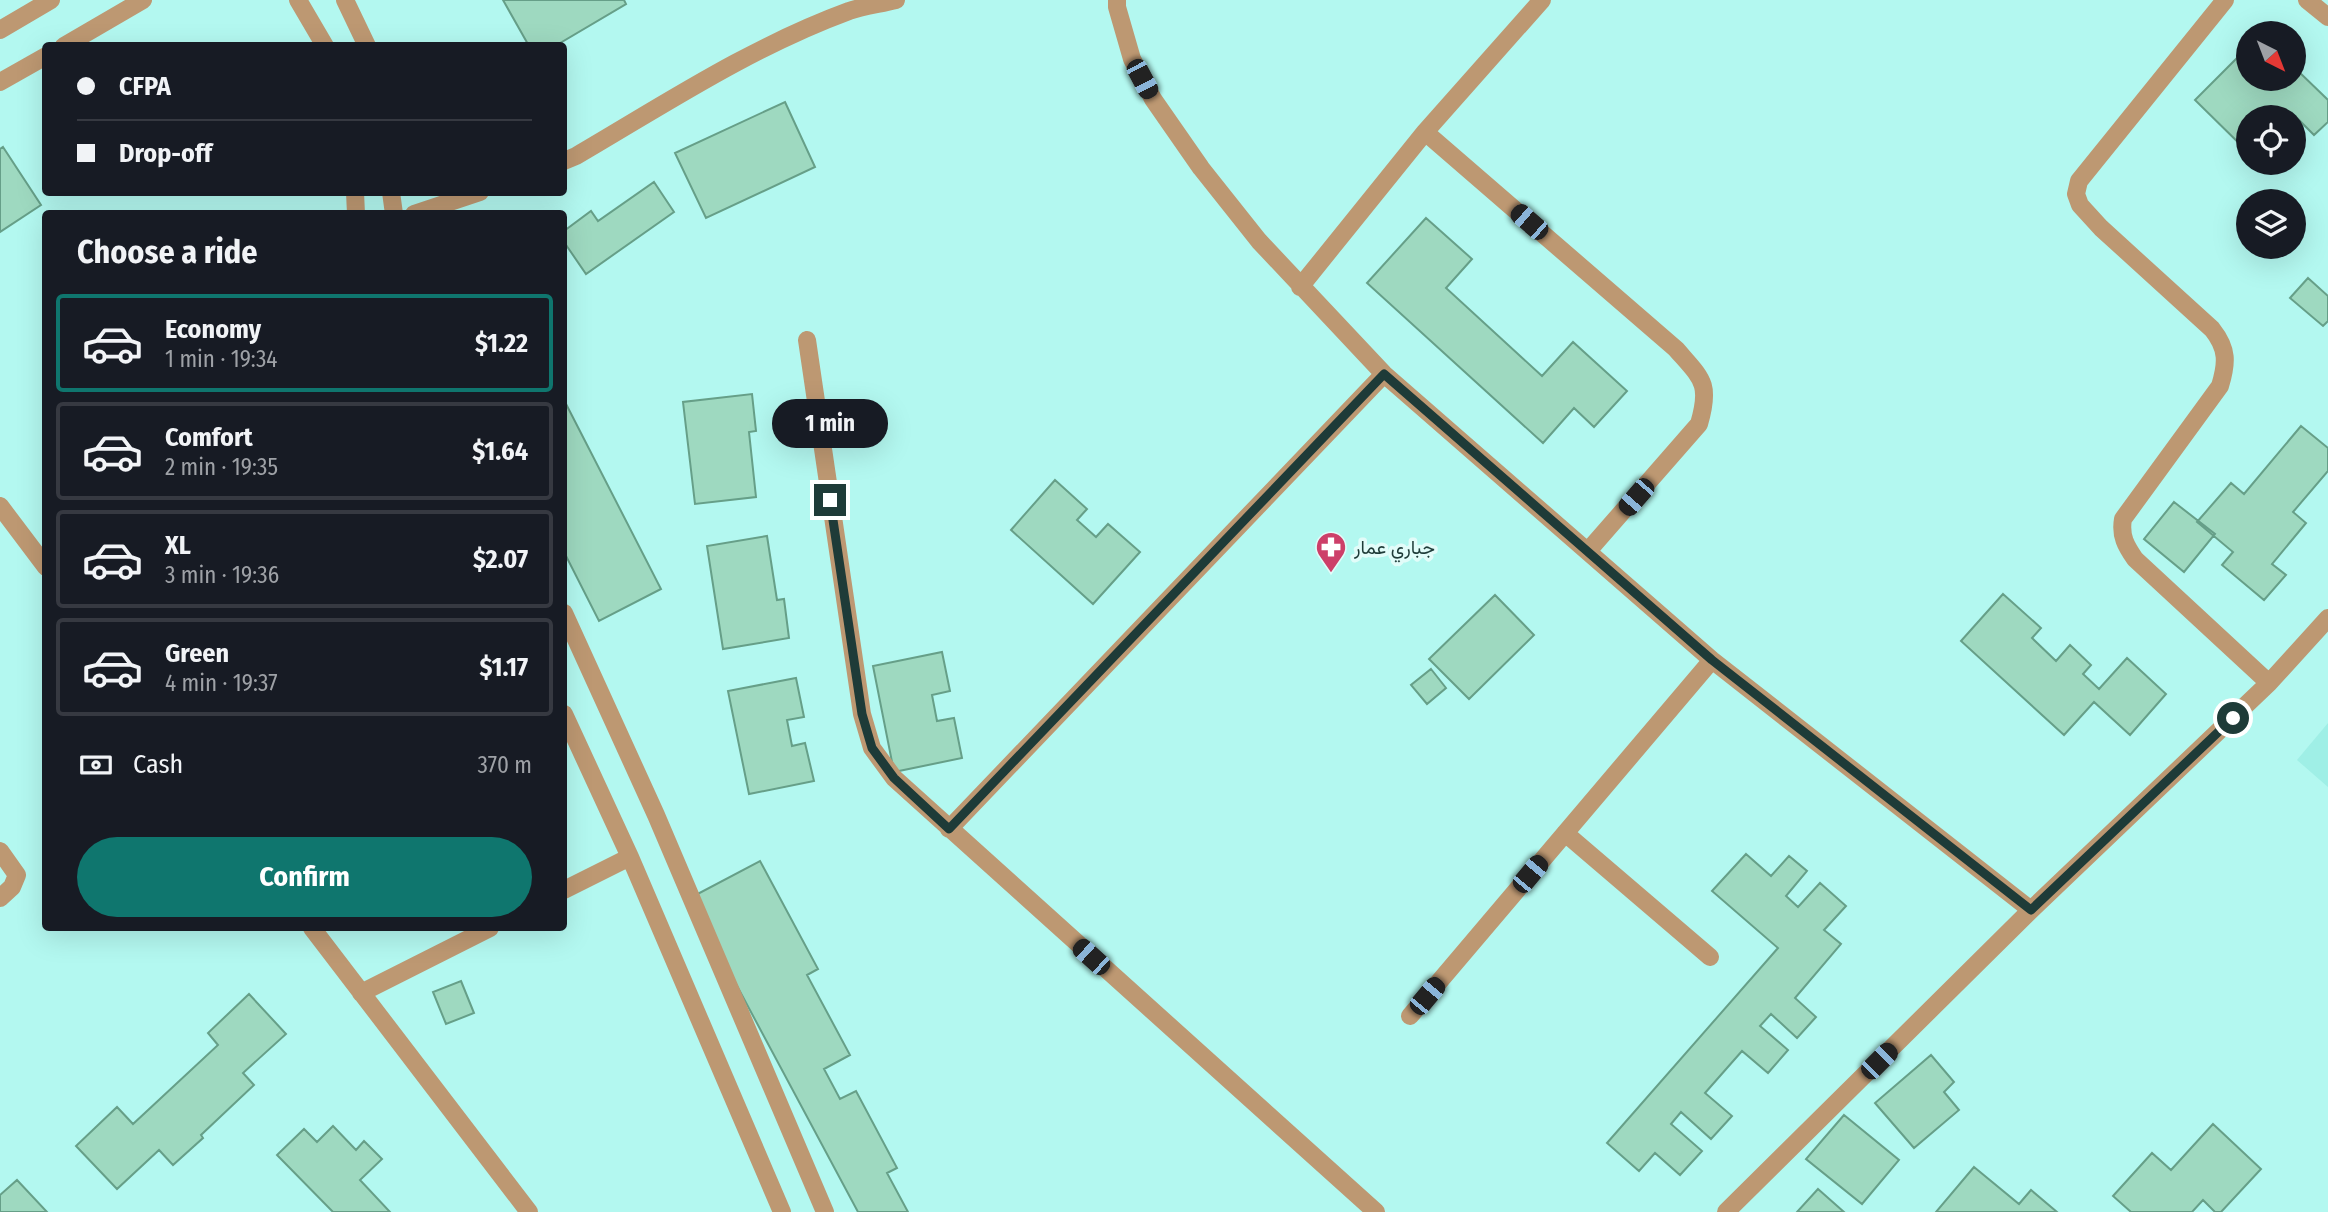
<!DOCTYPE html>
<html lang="en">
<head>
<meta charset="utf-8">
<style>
  body { margin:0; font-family:"Fira Sans Condensed",Vazirmatn,sans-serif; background:#20242c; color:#f1f3f6; height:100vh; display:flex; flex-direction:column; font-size:26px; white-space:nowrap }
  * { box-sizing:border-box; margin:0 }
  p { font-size:23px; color:#9ea1a6 }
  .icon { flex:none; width:38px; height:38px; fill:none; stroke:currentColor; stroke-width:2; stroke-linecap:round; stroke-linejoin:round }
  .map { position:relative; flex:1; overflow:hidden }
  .panel { position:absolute; left:42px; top:210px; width:525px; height:721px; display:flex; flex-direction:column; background:#171b24; border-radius:7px; box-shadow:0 7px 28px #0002 }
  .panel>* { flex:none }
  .guide { position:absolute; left:42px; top:42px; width:525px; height:154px; border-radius:7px; box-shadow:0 7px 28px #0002; display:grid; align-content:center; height:154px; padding:0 35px; background:#171b24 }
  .needle { width:46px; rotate:138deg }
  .buttons { position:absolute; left:2236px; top:21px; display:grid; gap:14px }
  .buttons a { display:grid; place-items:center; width:70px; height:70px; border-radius:50%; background:#171b24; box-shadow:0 7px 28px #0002; font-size:35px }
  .end { position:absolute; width:32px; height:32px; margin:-16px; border:9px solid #1e3b38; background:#fff; box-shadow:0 0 0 4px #fff }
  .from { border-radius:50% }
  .bubble { position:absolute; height:49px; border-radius:24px; background:#171b24; box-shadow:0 7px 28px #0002; font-size:23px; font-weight:700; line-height:49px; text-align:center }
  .car { position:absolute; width:21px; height:42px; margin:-21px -10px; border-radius:9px; box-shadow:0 0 5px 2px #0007; background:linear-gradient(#222 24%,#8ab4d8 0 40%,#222 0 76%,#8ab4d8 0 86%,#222 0) }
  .guide b { display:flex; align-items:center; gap:24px; height:66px; font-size:26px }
  .guide b+b { border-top:2px solid #363941 }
  .guide i { width:18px; height:18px; background:#f1f3f6 }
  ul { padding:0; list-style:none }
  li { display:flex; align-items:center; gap:21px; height:98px; margin:0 14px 10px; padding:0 21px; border:4px solid #363941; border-radius:7px }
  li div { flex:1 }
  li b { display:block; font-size:26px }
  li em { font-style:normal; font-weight:700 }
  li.selected { border-color:#0f766e }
  li>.icon { width:63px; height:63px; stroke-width:1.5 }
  h2 { padding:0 35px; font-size:32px; line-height:84px }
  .pay { display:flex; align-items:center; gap:18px; height:77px; padding:0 35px; font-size:26px }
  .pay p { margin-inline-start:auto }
  .action { display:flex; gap:14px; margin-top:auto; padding:14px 35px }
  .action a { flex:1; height:80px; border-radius:42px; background:#0f766e; color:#fff; font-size:28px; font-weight:700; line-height:80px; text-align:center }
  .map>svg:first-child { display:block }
</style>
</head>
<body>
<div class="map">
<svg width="2328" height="1212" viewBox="0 0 2328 1212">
  <rect width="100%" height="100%" fill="#b3f8f0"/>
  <path fill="#9fefe6" d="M2328,723V787L2297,760Z"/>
  <path fill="#9ed9c0" stroke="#669f88" stroke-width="2" d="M503,0H624L626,4L555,46H529Z
    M2249,46V79H2294V67L2328,100V122L2314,135L2292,113L2288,117H2249V153L2195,100Z
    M785,102L815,167L706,218L675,153Z
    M3,147L41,205L0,232V149Z
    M654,182L674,212L586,274L564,242V231L591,211L598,221Z
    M1426,218L1472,259L1446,288L1542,376L1573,342L1627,391L1594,427L1574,408L1543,443L1367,283Z
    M2308,278L2328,296V321L2323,326L2290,298Z
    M752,394L756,431L749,432L756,497L695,504L683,402Z
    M564,400L661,589L599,621L564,552Z
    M2301,426L2328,448V471L2293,512L2306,523L2272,564L2286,575L2264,600L2222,565L2233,552L2197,522L2231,483L2244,494Z
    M1055,480L1087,509L1077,520L1096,537L1108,524L1140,552L1093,604L1011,530Z
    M2174,502L2215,534L2184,572L2144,539Z
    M767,536L777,600L784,599L789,638L723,649L707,546Z
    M2003,594L2041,628L2032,638L2056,661L2070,645L2091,665L2083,674L2099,689L2127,658L2166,694L2130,735L2094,702L2064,735L1961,641Z
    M1495,595L1534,635L1469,699L1429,659Z
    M942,652L950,691L932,695L937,721L954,718L962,758L894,772L873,666Z
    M1431,669L1446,688L1427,704L1411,685Z
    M796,678L804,717L787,720L792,746L805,743L814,781L749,794L728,691Z
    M1746,854L1771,876L1789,856L1807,871L1786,896L1798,907L1820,883L1846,906L1824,930L1841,944L1795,998L1816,1017L1797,1038L1771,1014L1760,1026L1788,1050L1768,1073L1742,1051L1705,1093L1732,1116L1711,1139L1681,1112L1671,1124L1702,1151L1680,1175L1655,1153L1639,1171L1607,1143L1778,948L1712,891Z
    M760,861L818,969L807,975L850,1055L824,1069L840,1099L856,1091L897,1168L887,1173L908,1212H858L690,898Z
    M461,981L474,1013L446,1024L433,992Z
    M249,994L286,1034L243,1073L254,1085L201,1135L203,1138L173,1165L159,1150L117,1189L76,1146L117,1107L133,1124L218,1045L208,1033Z
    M1931,1055L1954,1082L1944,1092L1959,1110L1914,1148L1875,1103Z
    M1844,1115L1899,1160L1862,1204L1806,1159Z
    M2213,1124L2261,1169L2221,1212H2215L2203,1200L2192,1212H2131L2113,1196L2152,1153L2171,1170Z
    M333,1126L356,1150L364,1141L382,1159L360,1180L390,1212H333L277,1155L304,1129L317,1142Z
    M1974,1167L2019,1204L2031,1190L2057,1212H1936Z
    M17,1180L47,1212H0V1195Z
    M1818,1189L1844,1212H1797Z"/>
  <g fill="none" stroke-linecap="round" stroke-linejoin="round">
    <path stroke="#bd9872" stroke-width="18" d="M298,0L325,46
      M345,0L367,46
      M1117,0V7L1132,59L1153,99L1201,168L1259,241L1384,374L1712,660L2031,910
      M2225,0L2079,181L2076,194L2080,205L2101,228L2212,329C2228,349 2227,363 2220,386L2123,519C2120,536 2126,546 2135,559L2269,683
      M2307,0L2328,17
      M0,30L51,0
      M64,46L143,0
      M0,82L46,56
      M1425,132L1676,349C1702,379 1711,383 1699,424L1588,551
      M564,161L576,156C665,104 751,47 849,11C864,6 880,4 896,0
      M355,192L356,214
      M391,192L394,214
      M414,214L480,192
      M1300,287L1425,132L1542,0
      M807,340L862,714L872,748L894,778L1376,1212
      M0,506L46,567
      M564,613L656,815L825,1212
      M564,714L630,857L782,1212
      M949,829L1384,374
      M1565,833L1710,957
      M0,851L17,875L12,887L0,898
      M564,890L630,857
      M312,928L529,1212
      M361,993L490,928
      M1410,1016L1712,660
      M1726,1212L2031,910L2269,683L2328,618"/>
  </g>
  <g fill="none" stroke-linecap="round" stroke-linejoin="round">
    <path stroke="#1e3b38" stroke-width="9" d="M830,500L862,714L872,748L894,778L949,829L1384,374L1712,660L2031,910L2233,718"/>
  </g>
  <defs>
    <g id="pharmacy-pin" transform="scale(1.575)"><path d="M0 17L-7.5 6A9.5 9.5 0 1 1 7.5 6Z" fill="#cd3f69" stroke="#e2fcf9"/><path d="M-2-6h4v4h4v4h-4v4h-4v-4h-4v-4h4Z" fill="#fff"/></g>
  </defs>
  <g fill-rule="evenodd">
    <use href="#pharmacy-pin" x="1331" y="547"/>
  </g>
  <g text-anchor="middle" stroke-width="7" stroke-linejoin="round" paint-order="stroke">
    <g font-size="19" fill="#1e3b38" stroke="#e2fcf9" text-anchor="start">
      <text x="1354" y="554">جباري عمار</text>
    </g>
  </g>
</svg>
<div class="buttons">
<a><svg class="needle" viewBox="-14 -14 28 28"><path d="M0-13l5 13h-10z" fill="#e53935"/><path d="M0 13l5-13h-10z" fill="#9ea1a6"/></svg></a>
<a><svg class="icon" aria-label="locate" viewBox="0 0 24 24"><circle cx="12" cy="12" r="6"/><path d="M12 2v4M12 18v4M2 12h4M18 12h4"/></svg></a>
<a><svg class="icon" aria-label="layers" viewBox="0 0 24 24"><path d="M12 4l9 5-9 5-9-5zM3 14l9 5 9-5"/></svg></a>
</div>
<i class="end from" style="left:2233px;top:718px"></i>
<i class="end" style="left:830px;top:500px"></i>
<div class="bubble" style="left:772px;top:399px;width:116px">1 min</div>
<i class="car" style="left:1142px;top:79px;rotate:152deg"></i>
<i class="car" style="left:1529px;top:222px;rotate:311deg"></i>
<i class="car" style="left:1636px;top:497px;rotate:221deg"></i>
<i class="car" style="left:1530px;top:874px;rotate:40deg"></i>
<i class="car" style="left:1091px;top:957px;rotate:312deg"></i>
<i class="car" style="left:1427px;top:996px;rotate:40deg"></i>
<i class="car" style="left:1879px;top:1061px;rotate:45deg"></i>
<div class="guide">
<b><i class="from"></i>CFPA</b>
<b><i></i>Drop-off</b>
</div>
<section class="panel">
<h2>Choose a ride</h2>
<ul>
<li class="selected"><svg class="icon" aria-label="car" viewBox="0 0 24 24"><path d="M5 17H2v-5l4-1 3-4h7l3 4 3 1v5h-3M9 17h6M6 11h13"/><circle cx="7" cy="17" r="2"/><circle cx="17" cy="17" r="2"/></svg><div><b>Economy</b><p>1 min · 19:34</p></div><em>$1.22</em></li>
<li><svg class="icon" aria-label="car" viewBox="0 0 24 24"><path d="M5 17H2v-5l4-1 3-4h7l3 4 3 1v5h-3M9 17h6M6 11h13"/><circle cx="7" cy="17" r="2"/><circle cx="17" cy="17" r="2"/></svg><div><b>Comfort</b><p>2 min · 19:35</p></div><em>$1.64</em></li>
<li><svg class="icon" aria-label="car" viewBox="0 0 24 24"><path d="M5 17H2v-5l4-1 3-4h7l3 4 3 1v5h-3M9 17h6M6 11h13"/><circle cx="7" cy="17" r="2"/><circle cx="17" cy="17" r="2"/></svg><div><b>XL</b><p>3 min · 19:36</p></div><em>$2.07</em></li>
<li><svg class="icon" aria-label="car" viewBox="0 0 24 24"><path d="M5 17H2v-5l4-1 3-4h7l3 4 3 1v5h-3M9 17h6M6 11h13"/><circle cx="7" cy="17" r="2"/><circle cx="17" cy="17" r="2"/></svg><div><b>Green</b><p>4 min · 19:37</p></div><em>$1.17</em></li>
</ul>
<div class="pay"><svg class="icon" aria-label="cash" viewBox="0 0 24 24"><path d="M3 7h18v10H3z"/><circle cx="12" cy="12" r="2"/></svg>Cash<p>370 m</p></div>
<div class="action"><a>Confirm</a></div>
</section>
</div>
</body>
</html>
